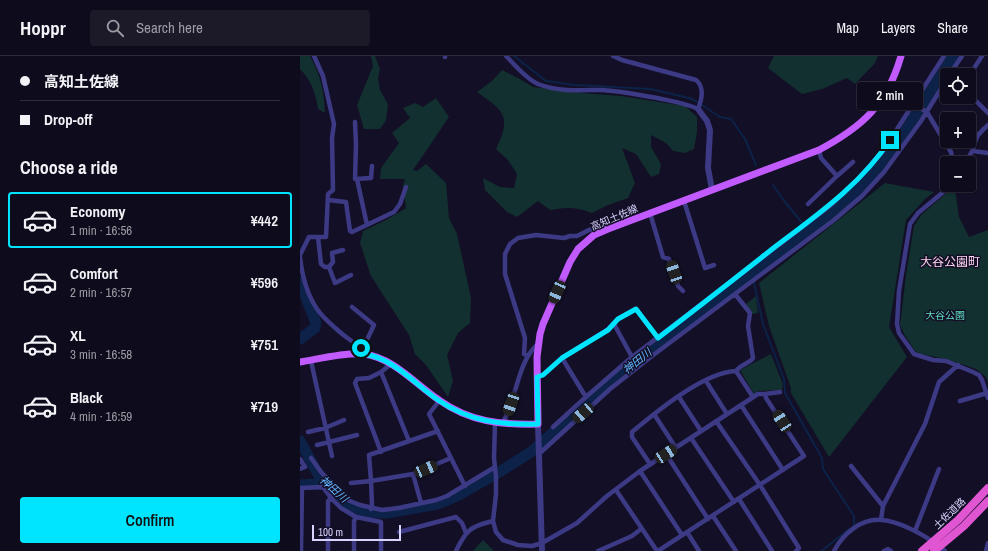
<!DOCTYPE html>
<html lang="en">
<head>
<meta charset="utf-8">
<style>
  body { margin:0; font-family:"Archivo Narrow","Noto Sans JP",sans-serif; background:#1c1929; color:#f1f3f6; height:100vh; display:flex; flex-direction:column; font-size:15px; white-space:nowrap }
  * { box-sizing:border-box; margin:0 }
  p { font-size:13px; color:#9b9ba3 }
  .icon { flex:none; width:22px; height:22px; fill:none; stroke:currentColor; stroke-width:2; stroke-linecap:round; stroke-linejoin:round }
  .map { position:relative; flex:1; overflow:hidden }
  .drawer { display:flex; flex-direction:column; background:#0e0b1c; width:300px }
  .drawer>* { flex:none }
  .top-card { display:grid; align-content:center; height:88px; padding:0 20px; background:#0e0b1c }
  .buttons { position:absolute; left:640px; top:12px; display:grid; gap:8px }
  .buttons a { display:grid; place-items:center; width:36px; height:36px; border-radius:4px; background:#0e0b1c; box-shadow:0 1px 3px #0004,0 0 0 1px #2e2b3b; font-size:20px }
  .scale { position:absolute; left:12px; bottom:10px; width:89px; box-sizing:border-box; padding-left:4px; border:2px solid #d9d4ff; border-top:0; font-size:11px; line-height:14px; white-space:nowrap; color:#d9d4ff; -webkit-text-stroke:3px #130f26; paint-order:stroke }
  .end { position:absolute; width:18px; height:18px; margin:-9px; border:5px solid #00e5ff; background:#111; box-shadow:0 0 0 2px #111 }
  .from { border-radius:50% }
  .bubble { position:absolute; height:28px; border-radius:4px; background:#0e0b1c; box-shadow:0 1px 3px #0004,0 0 0 1px #2e2b3b; font-size:13px; font-weight:600; line-height:28px; text-align:center }
  .car { position:absolute; width:12px; height:24px; margin:-12px -6px; border-radius:5px; box-shadow:0 0 3px 1px #0007; background:linear-gradient(#222 24%,#8ab4d8 0 40%,#222 0 76%,#8ab4d8 0 86%,#222 0) }
  .top-card b { display:flex; align-items:center; gap:14px; height:38px; font-size:15px }
  .top-card b+b { border-top:1px solid #2e2b3b }
  .top-card i { width:10px; height:10px; background:#f1f3f6 }
  ul { padding:0; list-style:none }
  li { display:flex; align-items:center; gap:12px; height:56px; margin:0 8px 6px; padding:0 12px; border:2px solid transparent; border-radius:4px }
  li div { flex:1 }
  li b { display:block; font-size:15px }
  li em { font-style:normal; font-weight:600 }
  li.selected { border-color:#00e5ff }
  li>.icon { width:36px; height:36px; stroke-width:1.5 }
  h2 { padding:0 20px; font-size:18px; line-height:48px }
  .action { display:flex; gap:8px; margin-top:auto; padding:8px 20px }
  .action a { flex:1; height:46px; border-radius:4px; background:#00e5ff; color:#111; font-size:16px; font-weight:600; line-height:46px; text-align:center }
  header { display:flex; align-items:center; gap:24px; box-sizing:border-box; height:56px; padding:0 20px; background:#0e0b1c; border-bottom:1px solid #2e2b3b }
  header strong { font-size:19px }
  nav { display:flex; gap:22px; margin-inline-start:auto; font-size:14px }
  .search { width:280px; height:36px; background:#1c1929; display:flex; align-items:center; gap:10px; box-sizing:border-box; padding:0 14px; border-radius:4px; color:#9b9ba3; font-size:15px }
  main { display:flex; flex:1; min-height:0 }
  .map>svg:first-child { display:block }
</style>
</head>
<body>
<header>
<strong>Hoppr</strong>
<div class="search"><svg class="icon" aria-label="search" viewBox="0 0 24 24"><circle cx="10" cy="10" r="6"/><path d="M15 15l6 6"/></svg>Search here</div>
<nav><a>Map</a><a>Layers</a><a>Share</a></nav>
</header>
<main>
<section class="drawer">
<div class="top-card">
<b><i class="from"></i>高知土佐線</b>
<b><i></i>Drop-off</b>
</div>
<h2>Choose a ride</h2>
<ul>
<li class="selected"><svg class="icon" aria-label="car" viewBox="0 0 24 24"><path d="M5 17H2v-5l4-1 3-4h7l3 4 3 1v5h-3M9 17h6M6 11h13"/><circle cx="7" cy="17" r="2"/><circle cx="17" cy="17" r="2"/></svg><div><b>Economy</b><p>1 min · 16:56</p></div><em>¥442</em></li>
<li><svg class="icon" aria-label="car" viewBox="0 0 24 24"><path d="M5 17H2v-5l4-1 3-4h7l3 4 3 1v5h-3M9 17h6M6 11h13"/><circle cx="7" cy="17" r="2"/><circle cx="17" cy="17" r="2"/></svg><div><b>Comfort</b><p>2 min · 16:57</p></div><em>¥596</em></li>
<li><svg class="icon" aria-label="car" viewBox="0 0 24 24"><path d="M5 17H2v-5l4-1 3-4h7l3 4 3 1v5h-3M9 17h6M6 11h13"/><circle cx="7" cy="17" r="2"/><circle cx="17" cy="17" r="2"/></svg><div><b>XL</b><p>3 min · 16:58</p></div><em>¥751</em></li>
<li><svg class="icon" aria-label="car" viewBox="0 0 24 24"><path d="M5 17H2v-5l4-1 3-4h7l3 4 3 1v5h-3M9 17h6M6 11h13"/><circle cx="7" cy="17" r="2"/><circle cx="17" cy="17" r="2"/></svg><div><b>Black</b><p>4 min · 16:59</p></div><em>¥719</em></li>
</ul>
<div class="action"><a>Confirm</a></div>
</section>
<div class="map">
<svg width="688" height="495" viewBox="0 0 688 495">
  <rect width="100%" height="100%" fill="#130f26"/>
  <path fill="#12302f" d="M0,0H10C21,21 24,33 25,57L18,53C16,38 11,24 0,13Z
    M71,0H75L80,13L78,22L80,34L88,48L86,64L80,73H64L57,49L73,10Z
    M474,0H578L575,7L555,28L547,22L522,33L502,38L468,12Z
    M202,14L218,22L233,31L282,37L321,40L385,50L397,61V76L394,93L385,97L373,95L366,87L351,79V91L361,108L359,118L351,121L336,98L322,92L335,127L328,142L308,149L292,157C276,151 267,151 250,154L238,145L217,161L207,156L185,134L183,122L200,131L214,132L217,118L208,104L196,93C212,60 204,55 177,36L192,25Z
    M136,42L149,61L113,114L117,115L126,108L146,127L149,162L157,178L171,242L170,267L158,277L147,299L153,325L148,341L126,309L115,298L109,279L71,220L60,187L63,175L86,164L106,152L103,130L105,123H80L81,112L99,87L92,77L110,62L103,52L115,47L123,51Z
    M585,127L634,136L625,143L606,164L589,271L607,301L529,401L491,337V332L469,270L459,227Z
    M655,133L659,161L669,181L688,174V326L685,320L676,313L646,303L621,298L615,295L604,278L600,269L606,219L614,170L621,159L649,135Z
    M456,240L458,257L452,258L446,248Z
    M471,298L483,328L482,334L458,335L454,338L440,314Z
    M183,484L194,495H173Z"/>
  <g fill="none" stroke-linecap="round" stroke-linejoin="round">
    <path stroke="#0c2248" stroke-width="2" d="M214,0L246,25L275,29L350,33L389,42L396,45L420,61L431,63L445,83L456,109
      M473,129L485,146L503,168
      M506,171L509,174
      M452,218L463,268L484,323L485,337L522,402L523,413L554,460V470C542,477 533,487 521,495"/>
    <path stroke="#0c2248" stroke-width="11" d="M0,226L16,267L15,272L0,283
      M0,385L18,418L42,442L52,451L67,457H87L138,448L157,440L201,415L231,396L332,308L545,146L574,117L604,77L653,0
      M0,429L17,428L28,429"/>
    <path stroke="#3d3a85" stroke-width="4.5" d="M145,0V1
      M206,0C215,9 226,23 238,28C258,36 281,34 302,34C321,35 339,39 357,42C371,45 385,47 398,53C402,43 405,31 396,24L322,4L313,0
      M649,19L662,0
      M669,20L682,0
      M586,36L615,49L627,56L646,88L651,96L653,107
      M669,38L688,57
      M55,66L56,89L55,123L71,122L72,110
      M673,95L688,97
      M659,107C674,100 671,95 677,81C679,77 684,73 688,69
      M537,120L553,106
      M57,123L67,169
      M649,129L647,133L618,157L610,168L599,235L597,268L599,277L614,298L633,304L646,305L673,316L679,319L682,324L688,342
      M653,129L657,133
      M28,144L46,146L50,175L52,176L94,156L100,148L106,131
      M384,145L405,212L414,209
      M508,148L537,120L521,102L519,94
      M350,157L363,201L369,203L378,230L383,235
      M18,181L21,208L25,211H29
      M43,194L32,197L33,206L29,211L35,227L51,219
      M0,199L9,181H26L28,138L33,134L32,82L34,68L23,20L14,0
      M0,201C2,219 6,237 17,253C23,262 33,270 41,277C49,284 59,288 63,298
      M435,238L450,257L448,270L453,302C449,308 441,308 436,315
      M52,251L74,269L65,288L61,292
      M228,300L224,298L225,282L205,218V198L210,188L218,182L236,179L264,182L270,180H277L289,174L301,170L308,173
      M332,301L531,149L559,122L583,95L644,0
      M262,302L284,338L287,340
      M11,305L32,400
      M91,308L81,316L109,385
      M237,321L243,319L262,302L307,274L318,263L336,253L358,282
      M406,325L427,358
      M465,338L480,336
      M379,341L401,375
      M139,345L129,358L165,430
      M660,345L687,337
      M441,349L483,414
      M354,358L376,392
      M416,365L460,429L499,492L496,495
      M195,367L194,402L196,421V438L193,465L196,476L203,484L218,489L232,490L242,487L277,467L307,440L340,415L458,338H465L466,342L504,400L358,495
      M203,367C207,359 210,350 213,341C219,323 223,300 239,287
      M253,371L287,340L332,301L314,268
      M8,376L25,372L44,364
      M391,382L434,446
      M17,389L57,379
      M81,396L55,327L57,323L69,322L81,316
      M240,397L310,333L352,300L534,164L562,140L584,116L621,65L647,23
      M366,398L408,463
      M11,402L21,416L38,434
      M0,403L5,411L0,413
      M350,408L332,381V376C356,356 404,316 436,315L453,341
      M551,410L583,450
      M340,415L382,479
      M51,427L71,425L69,399L138,375
      M0,432L23,431L31,442L28,445V495
      M316,434L357,495
      M439,443L472,495
      M121,447L113,418L151,402
      M71,453L72,449L71,425L113,418
      M413,460L436,495
      M56,461L41,452L31,442L38,434L50,445L60,449L82,454L99,452L136,444L147,440L195,411
      M581,464L583,450L625,368L639,326L658,309
      M615,475L639,413
      M99,476L156,461L162,467L166,477
      M387,476L399,495
      M640,490L645,495
      M1,495L2,432
      M54,495V465L56,461L81,466V495
      M156,495C166,474 171,470 193,465
      M298,495L332,480L341,473
      M534,495C543,478 561,462 582,464C597,465 621,477 633,486
      M584,495L588,493L591,495
      M686,495L688,487"/>
    <path stroke="#3d3a85" stroke-width="6" d="M398,53L407,65L410,74L408,112L412,134
      M238,368L242,495"/>
    <path stroke="#c25bff" stroke-width="7" d="M0,306C19,303 45,296 64,298C94,302 115,328 139,344C170,366 201,369 238,368L237,301L240,278L243,268L270,206L278,193L294,179L308,173L519,94C562,71 587,49 601,0"/>
    <path stroke="#e055d1" stroke-width="8" d="M622,495L658,464L688,432
      M634,495L664,470L688,445"/>
  </g>
  <g fill="none" stroke-linecap="round" stroke-linejoin="round">
    <path stroke="#00e5ff" stroke-width="5" d="M61,292L63,298C69,299 75,300 81,303C102,312 119,331 138,344C170,366 201,369 238,368L237,321L243,319L262,302L308,274L318,263L336,253L358,282C396,253 433,224 471,194C514,161 560,130 590,84"/>
  </g>
  <g text-anchor="middle" stroke-width="3" stroke-linejoin="round" paint-order="stroke">
    <g font-size="10" fill="#d9d4ff" stroke="#130f26">
      <text transform="translate(314 161) rotate(-23)" y="4">高知土佐線</text>
      <text transform="translate(649 457) rotate(-44)" y="4">土佐道路</text>
    </g>
    <g font-size="10" fill="#5fe0c0" stroke="#130f26">
      <text x="645" y="263">大谷公園</text>
    </g>
    <g font-size="11" font-style="italic" fill="#62b6ff" stroke="#130f26">
      <text transform="translate(337 305) rotate(-39)" y="4">神田川</text>
      <text transform="translate(34 433) rotate(42)" y="4">神田川</text>
    </g>
    <g font-size="12" fill="#ffd6f0" stroke="#130f26">
      <text x="650" y="210">大谷公園町</text>
    </g>
  </g>
</svg>
<div class="buttons">
<a><svg class="icon" aria-label="locate" viewBox="0 0 24 24"><circle cx="12" cy="12" r="6"/><path d="M12 2v4M12 18v4M2 12h4M18 12h4"/></svg></a>
<a>+</a>
<a>−</a>
</div>
<div class="scale">100 m</div>
<i class="end from" style="left:61px;top:292px"></i>
<i class="end" style="left:590px;top:84px"></i>
<div class="bubble" style="left:557px;top:26px;width:66px">2 min</div>
<i class="car" style="left:374px;top:216px;rotate:342deg"></i>
<i class="car" style="left:257px;top:236px;rotate:204deg"></i>
<i class="car" style="left:211px;top:348px;rotate:199deg"></i>
<i class="car" style="left:283px;top:357px;rotate:229deg"></i>
<i class="car" style="left:482px;top:365px;rotate:327deg"></i>
<i class="car" style="left:366px;top:398px;rotate:57deg"></i>
<i class="car" style="left:126px;top:413px;rotate:67deg"></i>
</div>
</main>
</body>
</html>
